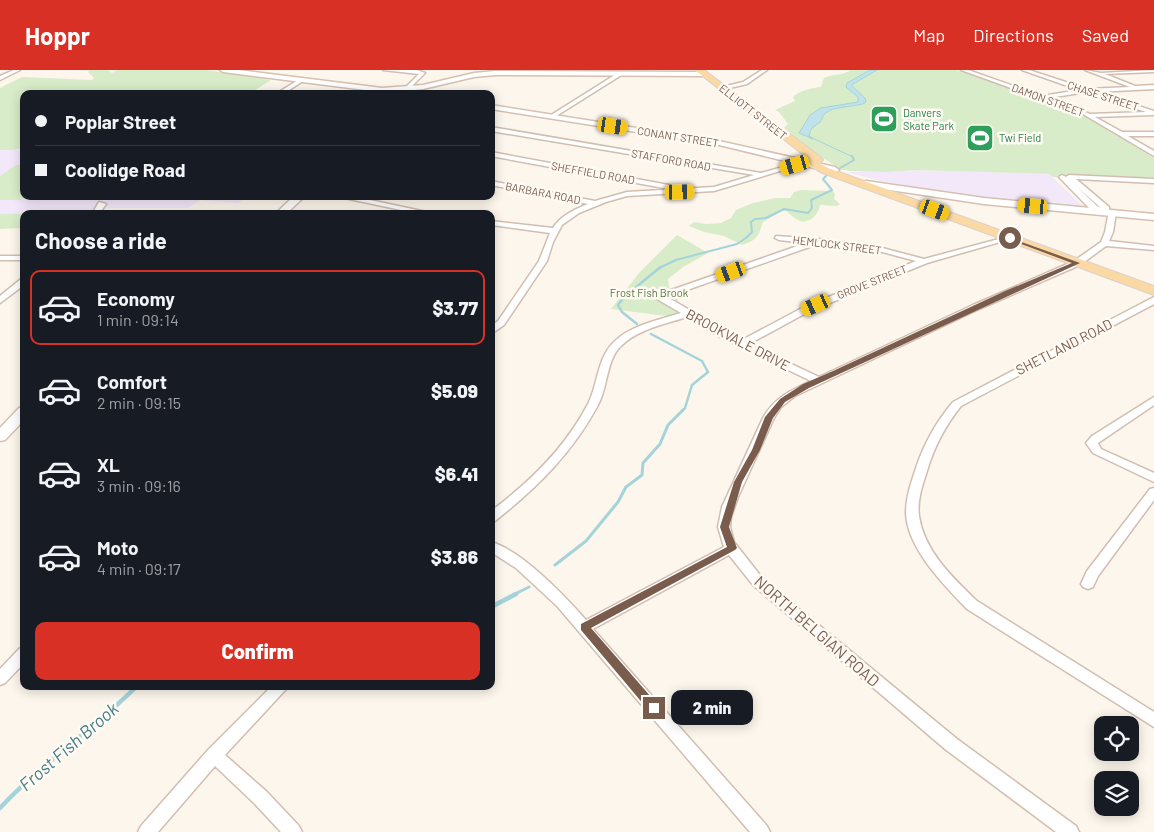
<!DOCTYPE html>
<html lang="en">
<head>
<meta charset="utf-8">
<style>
  body { margin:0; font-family:Barlow,sans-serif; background:#242831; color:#f1f3f6; height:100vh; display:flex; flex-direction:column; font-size:19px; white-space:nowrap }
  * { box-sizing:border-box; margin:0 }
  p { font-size:16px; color:#9ea1a6 }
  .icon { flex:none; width:28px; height:28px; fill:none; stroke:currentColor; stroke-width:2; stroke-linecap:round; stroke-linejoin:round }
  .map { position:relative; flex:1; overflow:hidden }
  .drawer { position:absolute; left:20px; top:140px; width:475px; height:480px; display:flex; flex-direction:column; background:#171b24; border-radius:10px; box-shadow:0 2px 12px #0003 }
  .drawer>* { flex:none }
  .guide { position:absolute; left:20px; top:20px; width:475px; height:110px; border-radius:10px; box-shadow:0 2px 12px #0003; display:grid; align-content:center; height:110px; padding:0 15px; background:#171b24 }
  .tools { position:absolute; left:1094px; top:646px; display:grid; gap:10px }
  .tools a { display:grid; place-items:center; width:45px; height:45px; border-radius:10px; background:#171b24; box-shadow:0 2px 12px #0003; font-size:25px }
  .end { position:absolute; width:22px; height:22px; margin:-11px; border:6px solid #7a5c4d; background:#fff; box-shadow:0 0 0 2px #fff }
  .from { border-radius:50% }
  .bubble { position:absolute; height:35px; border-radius:10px; background:#171b24; box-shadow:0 2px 12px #0003; font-size:16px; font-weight:800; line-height:35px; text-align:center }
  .car { position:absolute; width:15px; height:30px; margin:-15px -8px; border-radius:6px; box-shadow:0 0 4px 1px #0007; background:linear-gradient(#f5c518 24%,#345 0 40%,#f5c518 0 76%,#345 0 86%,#f5c518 0) }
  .guide b { display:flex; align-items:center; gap:18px; height:48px; font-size:19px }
  .guide b+b { border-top:1px solid #363941 }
  .guide i { width:12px; height:12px; background:#f1f3f6 }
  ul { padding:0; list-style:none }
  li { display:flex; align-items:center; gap:15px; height:75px; margin:0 10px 8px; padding:0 5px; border:2px solid transparent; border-radius:10px }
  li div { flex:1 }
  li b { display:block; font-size:19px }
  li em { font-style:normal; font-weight:800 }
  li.selected { border-color:#d93025 }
  li>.icon { width:45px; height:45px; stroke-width:1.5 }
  h2 { padding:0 15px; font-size:22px; line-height:60px }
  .button { display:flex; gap:10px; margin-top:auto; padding:10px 15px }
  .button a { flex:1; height:58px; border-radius:10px; background:#d93025; color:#fff; font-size:20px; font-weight:800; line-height:58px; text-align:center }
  header { display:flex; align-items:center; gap:30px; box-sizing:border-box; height:70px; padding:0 25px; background:#d93025; color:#fff }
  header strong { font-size:24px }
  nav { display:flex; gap:28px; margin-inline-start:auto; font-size:18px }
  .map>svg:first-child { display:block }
</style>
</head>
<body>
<header>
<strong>Hoppr</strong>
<nav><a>Map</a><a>Directions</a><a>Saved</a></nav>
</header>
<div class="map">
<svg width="1154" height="762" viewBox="0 0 1154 762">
  <rect width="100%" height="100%" fill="#fdf6ec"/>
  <path fill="#f3e8fa" d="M24,64V126H247L238,133L200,130L188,138H108L90,143L0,144V67Z
    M915,100L1049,104L1084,137L960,125L880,111L847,102H886Z"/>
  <path fill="#d8ecc9" d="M89,0H108L112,3L117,0H207L271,10L249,24H24V77L13,80H0V18L22,7L92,10L94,8L88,2Z
    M851,0H870L847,13V17L858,27V32L817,41L808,49L799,63L812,68L809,66L811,59L820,52L825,43L833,39L863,34L865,28L852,17L853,14L877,0H956L1080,43L1154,88V109L1053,107L1049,104L915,100L886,102L847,101V100H842L815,83L784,58L788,54L779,42L775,40L795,31L793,27C800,20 812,18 821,17L824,8C832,4 846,5 851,0Z
    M16,95H24V126H26L21,130H0V106Z
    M800,120L833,121L835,124L834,129L840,134L837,136L820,135C819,143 811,154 800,151C795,149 790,144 786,141H782L763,152C758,166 758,170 742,175L724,166L704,162L689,156L694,152L706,154L721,153L731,148L736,140L753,133L775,128H790L794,122Z
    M41,143L24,144L23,158L0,159V144Z
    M677,165L708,183L683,197L668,209L669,217L677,227L682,248L611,239L639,203Z"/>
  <path fill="#bfe3e8" stroke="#a5d3da" d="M870,0H877L853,14L852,16L865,28L866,32L863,34L833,39L825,43L820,52L811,59L809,66L813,69L799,63L810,45L821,38L858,32V27L846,17L847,13Z"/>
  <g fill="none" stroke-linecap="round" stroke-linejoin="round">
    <path stroke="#a5d3da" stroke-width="1" d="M808,66L853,87"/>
    <path stroke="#a5d3da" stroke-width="2" d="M840,98L854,90L852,86
      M659,198L676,190L737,174L746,168L752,162L751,152L755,149L766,148L784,139L808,143L812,138L811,130L832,120L823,109L828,104"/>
    <path stroke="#a5d3da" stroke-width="2.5" d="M637,254L622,242L618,235C621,229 654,202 661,197
      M651,264L702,291L708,302L692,315L685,338L682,341"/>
    <path stroke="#a5d3da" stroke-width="3" d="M555,495L586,471L618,432L626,417L642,405L643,393L660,374L668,355L683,340
      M513,525L529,517"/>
    <path stroke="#a5d3da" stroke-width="4.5" d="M491,537L516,524
      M0,738C42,693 94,659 137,616"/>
    <g stroke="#d1beb0" stroke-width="3">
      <path id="street" d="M14,0H20L0,10V6Z
        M383,0H417L425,3L407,21L404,19L419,4Z
        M762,0H767L747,14L721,20L718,18L743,12Z
        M961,0H968L1042,26L1079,20L1022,0H1029L1087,19L1130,17L1085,0L1101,3L1154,0V2L1105,4L1135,16L1154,15V19L1096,22L1154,41V45L1095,47L1122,62H1154V66H1128L1154,81V86L1083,44ZM1087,22L1146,42L1090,44L1048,28Z
        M618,3L623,4L553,48L548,47Z
        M298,10L303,11L283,24H276Z
        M491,57L761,103L804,91L807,93L714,121L627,126L606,132L579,143L562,155L553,172L547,191L504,255L491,264V256L498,251L539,191L550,163L491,155V151L553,158C560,146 575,139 588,134L491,115V111L595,131L627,122L714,117L754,105L491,61Z
        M491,82L669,115L672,117L669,119L491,86Z
        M1062,105L1066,107L1069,105L1154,109V113L1076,109L1109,137V141L1103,144L1091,140L1060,108L1059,107ZM1075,115L1101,138L1097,136Z
        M335,126H351L436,144H420Z
        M99,132L106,134L99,144H92Z
        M1109,141L1116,143L1113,162L1109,171L1154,176V180L1106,176L1080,195L979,239L795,326L781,337L774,348L738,427L731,447L730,457L734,472L763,509L957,669L1076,756L1079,762H1056L945,679L753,515L729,485L593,559L767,756L770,762H750L557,536L516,498L491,482V472C521,480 565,526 586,550L724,477L718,457L722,437L763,348C774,328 791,320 811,311L720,267L687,247C665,254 638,259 621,276C606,290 608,317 598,335C573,382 537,418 495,451L491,452V441C530,412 565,378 588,334C598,315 597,288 614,272C631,255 659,250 681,243L657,229V225L806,173L779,170L775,168L776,166L819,169L871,175L924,189L1010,166L1014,168L927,193L808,242L749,274L819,307L973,235L1074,191L1101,172L1105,162ZM818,174L871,179L916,191L802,238L742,270L667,227Z
        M0,186H24V190H0Z
        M21,209H24V215L0,233V226Z
        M1154,227V234L961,336C945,356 934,377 927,401C922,416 917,431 919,446C924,481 953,508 977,531L1154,642V657L967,539C944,515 907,478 906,443C906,427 911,413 916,398C924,374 936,352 953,332Z
        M1154,327V335L1098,373L1101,379L1154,403V412L1093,383L1086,373L1092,366Z
        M1154,418V430L1098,506L1093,517L1088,519L1083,517L1081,514L1087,501L1150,419Z
        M24,577V593L5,613L0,615V599L19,579Z
        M272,616H289L225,685L267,722L299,756L302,762H281L255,734L215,696L158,762H138L141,756L208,680Z"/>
    </g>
    <g stroke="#d6c0b0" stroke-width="3">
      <path id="secondary" d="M220,0H239L382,18L423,15L474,3L495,1L703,2L706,4L703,6L495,5L474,7L423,19L390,23L223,2Z
        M491,35L719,71L835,97L839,100L835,103L719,75L491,39Z
        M866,111L984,128L1154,144V150L984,134L863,116V112Z
        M294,126H305L286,144H275Z
        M24,337V350L5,370L0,371V358L19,338Z"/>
    </g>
    <g stroke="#dad1cd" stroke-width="2">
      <path id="primary" d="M695,0H704L822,88L823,90L819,93L828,98L1154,216V225L820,102L812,97L805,86Z"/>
    </g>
    <use href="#street" fill="#fff" fill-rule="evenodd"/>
    <use href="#secondary" fill="#fff" fill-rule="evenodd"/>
    <use href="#primary" fill="#fbd9a5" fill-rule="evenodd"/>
  </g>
  <path fill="#7a5c4d" d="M1008,167L1080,193L809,318L785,332L773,348L760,380L742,412L729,457L737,478L735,480L591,558L658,635L660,638L658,642H650L581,560V554L727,477L720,457L734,412L752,380L765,347L780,329L803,314L833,301L1005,221L1072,193L1008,169Z"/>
  <defs>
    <g id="stadium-square" transform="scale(1.4375)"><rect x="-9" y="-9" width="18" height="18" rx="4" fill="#2e9e5b" stroke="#fffaf3"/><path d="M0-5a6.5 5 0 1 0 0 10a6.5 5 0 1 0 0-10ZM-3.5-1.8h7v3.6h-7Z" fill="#fff"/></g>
  </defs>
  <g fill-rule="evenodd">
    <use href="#stadium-square" x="884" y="49"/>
    <use href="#stadium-square" x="980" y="68"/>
  </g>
  <g text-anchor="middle" stroke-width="5" stroke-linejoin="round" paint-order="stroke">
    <g font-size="11" fill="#7a5c4d" stroke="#fffaf3">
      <text transform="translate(1103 26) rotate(18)" y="4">CHASE STREET</text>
      <text transform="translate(1048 30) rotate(20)" y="4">DAMON STREET</text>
      <text transform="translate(753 42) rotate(38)" y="4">ELLIOTT STREET</text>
      <text transform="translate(678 67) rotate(9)" y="4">CONANT STREET</text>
      <text transform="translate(671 90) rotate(10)" y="4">STAFFORD ROAD</text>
      <text transform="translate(593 103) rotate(10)" y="4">SHEFFIELD ROAD</text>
      <text transform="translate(543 123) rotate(11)" y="4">BARBARA ROAD</text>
      <text transform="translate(837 175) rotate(7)" y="4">HEMLOCK STREET</text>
      <text transform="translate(872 212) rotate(-22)" y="4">GROVE STREET</text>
    </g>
    <g font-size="11" fill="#27864d" stroke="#fffaf3" text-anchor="start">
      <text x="903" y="47">Danvers<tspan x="903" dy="13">Skate Park</tspan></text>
      <text x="999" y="72">Twi Field</text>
    </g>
    <g font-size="11" fill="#537a41" stroke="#fffaf3">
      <text x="649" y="227">Frost Fish Brook</text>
    </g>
    <g font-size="14" fill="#7a5c4d" stroke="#fffaf3">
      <text transform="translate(738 270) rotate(28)" y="5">BROOKVALE DRIVE</text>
      <text transform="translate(1064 277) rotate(-27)" y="5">SHETLAND ROAD</text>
    </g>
    <g font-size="16" fill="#7a5c4d" stroke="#fffaf3">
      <text transform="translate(817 561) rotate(41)" y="6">NORTH BELGIAN ROAD</text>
    </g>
    <g font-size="18" font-style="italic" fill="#437c86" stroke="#fffaf3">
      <text transform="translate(69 677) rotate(-41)" y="6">Frost Fish Brook</text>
    </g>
  </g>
</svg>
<div class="tools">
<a><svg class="icon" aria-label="locate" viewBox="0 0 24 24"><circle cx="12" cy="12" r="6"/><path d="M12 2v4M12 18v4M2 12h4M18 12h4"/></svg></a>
<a><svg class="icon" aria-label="layers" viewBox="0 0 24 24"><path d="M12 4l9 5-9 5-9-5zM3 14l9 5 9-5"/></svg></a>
</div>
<i class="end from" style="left:1010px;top:168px"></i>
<i class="end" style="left:654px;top:638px"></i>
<div class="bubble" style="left:671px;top:620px;width:82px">2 min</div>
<i class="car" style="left:613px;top:56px;rotate:99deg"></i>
<i class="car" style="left:795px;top:95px;rotate:254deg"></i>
<i class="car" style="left:680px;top:122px;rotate:89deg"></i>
<i class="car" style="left:1033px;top:136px;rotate:275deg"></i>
<i class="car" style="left:935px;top:140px;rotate:110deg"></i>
<i class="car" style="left:731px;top:202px;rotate:250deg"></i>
<i class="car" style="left:816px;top:235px;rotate:246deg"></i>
<div class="guide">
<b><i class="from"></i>Poplar Street</b>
<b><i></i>Coolidge Road</b>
</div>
<section class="drawer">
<h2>Choose a ride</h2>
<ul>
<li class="selected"><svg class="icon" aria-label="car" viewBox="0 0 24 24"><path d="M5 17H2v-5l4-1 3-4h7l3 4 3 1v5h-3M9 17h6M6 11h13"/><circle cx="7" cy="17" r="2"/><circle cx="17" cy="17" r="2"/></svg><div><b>Economy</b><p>1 min · 09:14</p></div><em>$3.77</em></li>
<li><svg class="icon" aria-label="car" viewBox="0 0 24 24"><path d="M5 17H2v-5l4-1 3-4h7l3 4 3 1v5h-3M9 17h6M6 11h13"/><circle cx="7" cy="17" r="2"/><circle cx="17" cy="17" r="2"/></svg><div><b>Comfort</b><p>2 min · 09:15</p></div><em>$5.09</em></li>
<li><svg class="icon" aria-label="car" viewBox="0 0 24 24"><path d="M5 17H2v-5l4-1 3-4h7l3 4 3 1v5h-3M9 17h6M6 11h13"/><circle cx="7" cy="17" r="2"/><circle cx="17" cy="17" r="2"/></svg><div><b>XL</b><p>3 min · 09:16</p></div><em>$6.41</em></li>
<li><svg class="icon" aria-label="car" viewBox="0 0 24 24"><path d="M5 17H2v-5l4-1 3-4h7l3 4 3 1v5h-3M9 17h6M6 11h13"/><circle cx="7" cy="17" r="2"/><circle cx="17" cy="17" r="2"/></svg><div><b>Moto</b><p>4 min · 09:17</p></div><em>$3.86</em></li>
</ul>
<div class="button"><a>Confirm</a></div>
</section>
</div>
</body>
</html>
